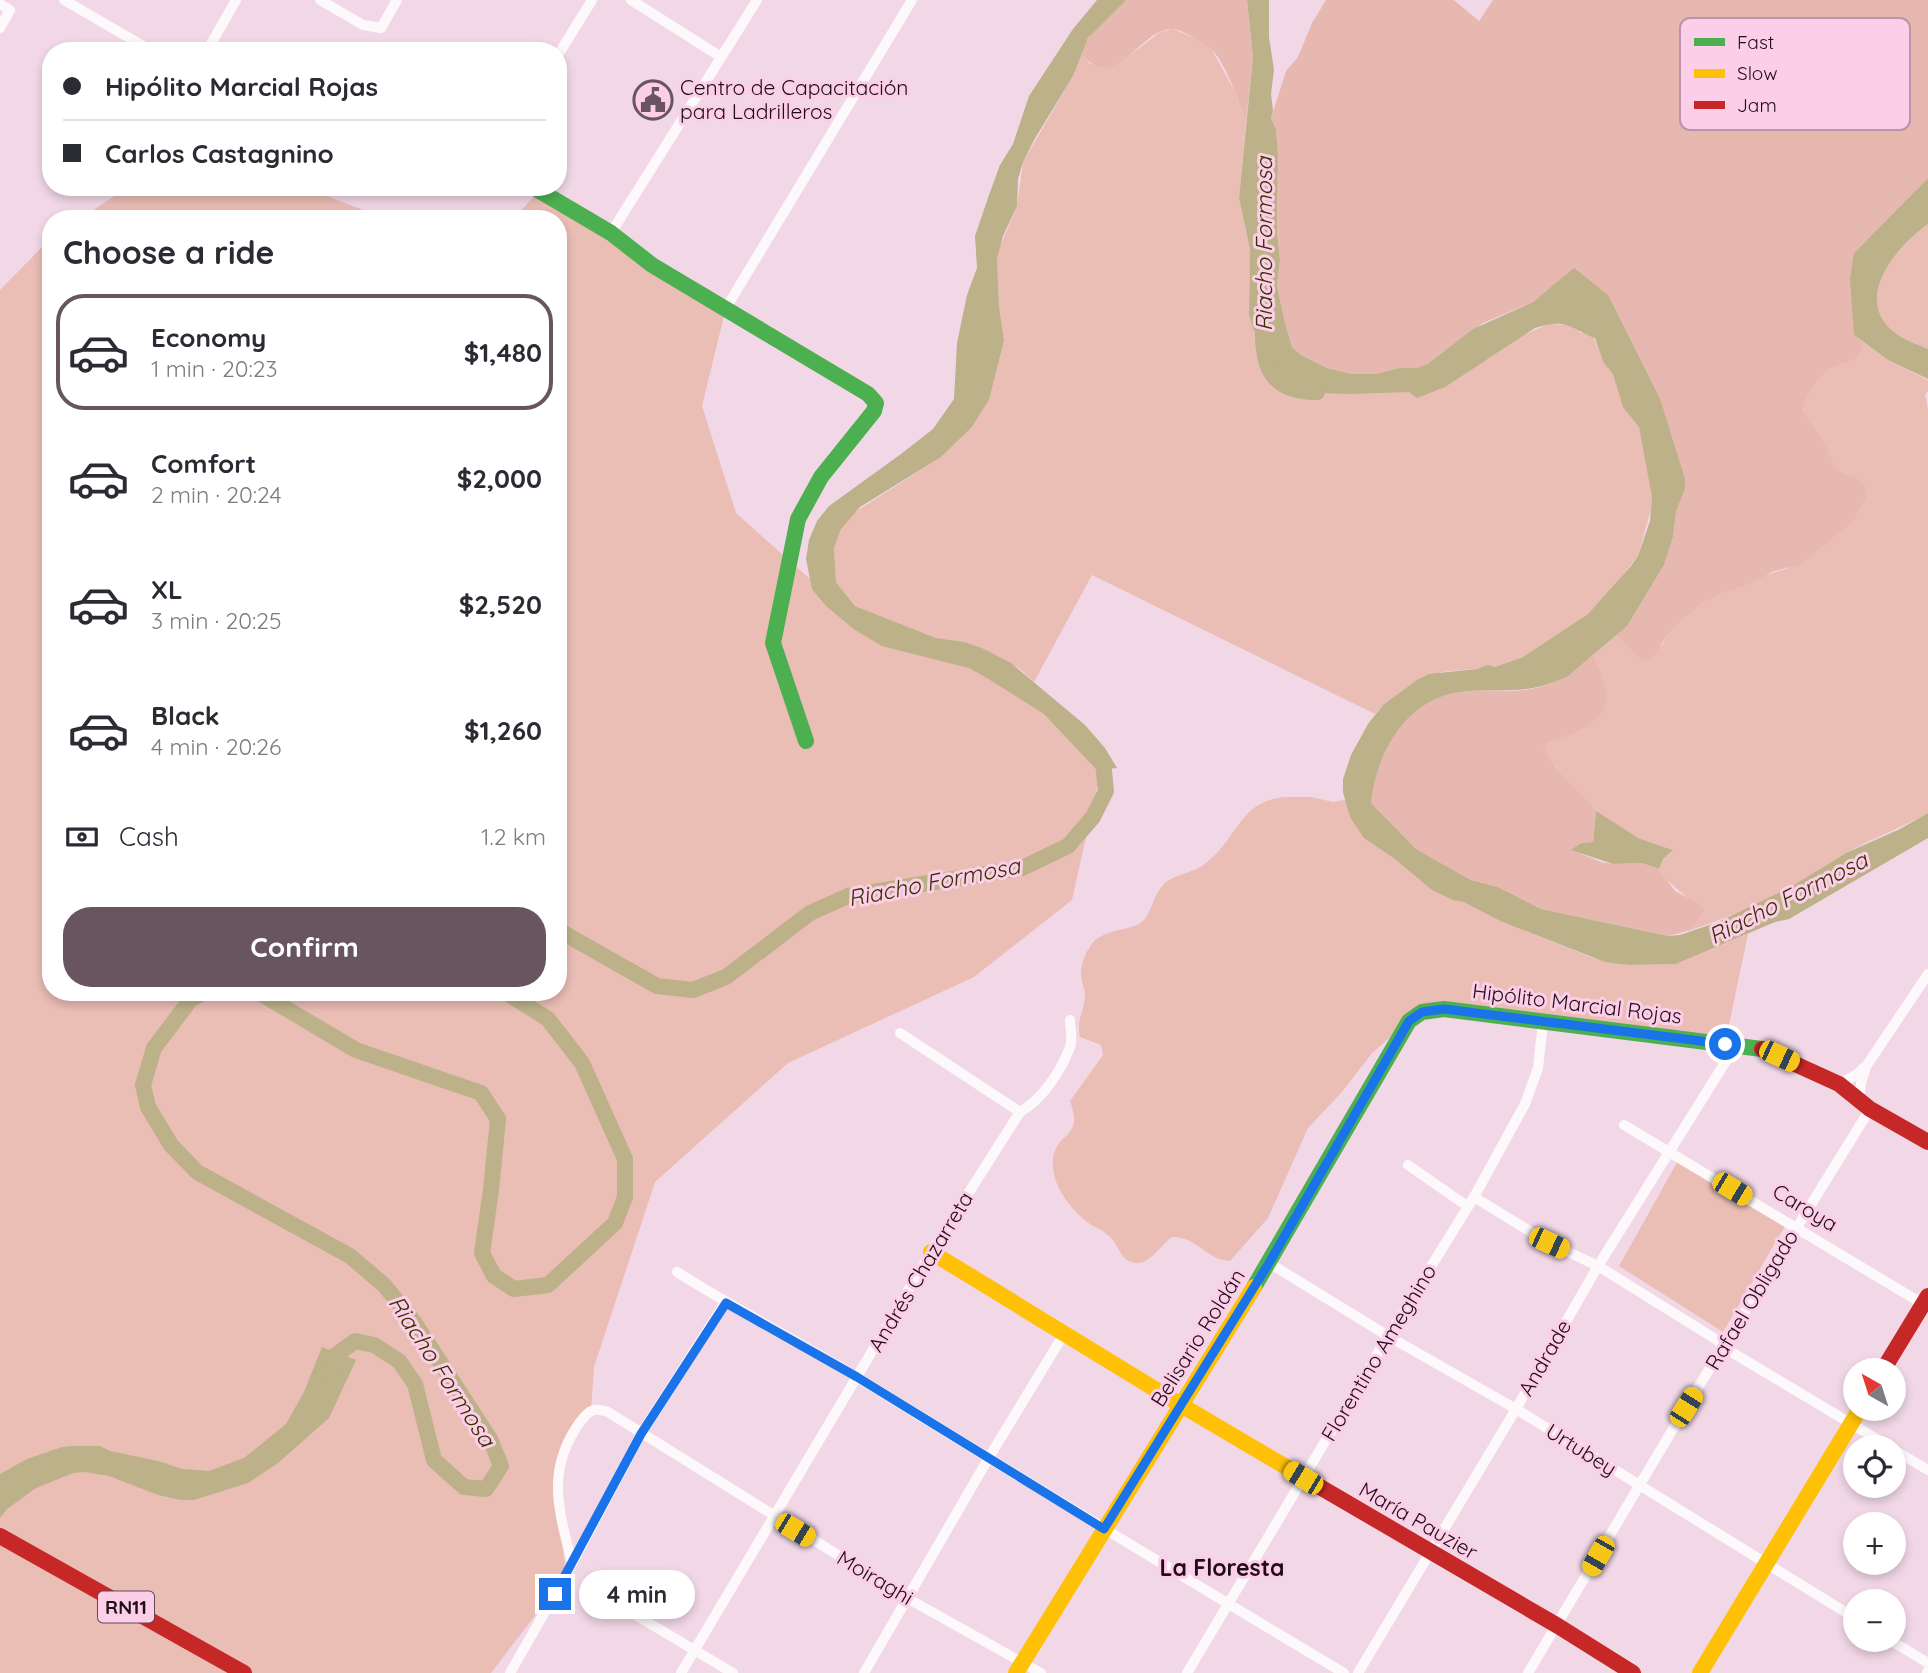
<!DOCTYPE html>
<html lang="en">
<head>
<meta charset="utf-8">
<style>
  body { margin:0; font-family:Quicksand,sans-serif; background:#f7f7f7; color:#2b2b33; height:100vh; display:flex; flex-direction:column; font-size:26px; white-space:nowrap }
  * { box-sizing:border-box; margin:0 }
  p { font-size:23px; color:#7c7c81 }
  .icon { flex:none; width:38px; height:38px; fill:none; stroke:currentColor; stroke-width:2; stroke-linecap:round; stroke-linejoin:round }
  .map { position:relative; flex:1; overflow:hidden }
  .details { position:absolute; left:42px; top:210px; width:525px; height:791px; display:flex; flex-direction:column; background:#fff; border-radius:28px; box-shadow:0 4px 10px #0003 }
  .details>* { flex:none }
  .guide { position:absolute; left:42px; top:42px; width:525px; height:154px; border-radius:28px; box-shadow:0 4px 10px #0003; display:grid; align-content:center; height:154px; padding:0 21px; background:#fff }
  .needle { width:46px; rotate:321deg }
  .buttons { position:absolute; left:1843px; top:1358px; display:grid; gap:14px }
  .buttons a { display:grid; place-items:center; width:63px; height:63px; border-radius:50%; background:#fff; box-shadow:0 4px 10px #0003; font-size:35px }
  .end { position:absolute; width:32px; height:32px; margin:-16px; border:9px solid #1a73e8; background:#fff; box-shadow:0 0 0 4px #fff }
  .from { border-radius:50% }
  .bubble { position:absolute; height:49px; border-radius:24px; background:#fff; box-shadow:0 4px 10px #0003; font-size:23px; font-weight:800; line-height:49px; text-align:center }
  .car { position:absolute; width:21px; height:42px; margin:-21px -10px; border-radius:9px; box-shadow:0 0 5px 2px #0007; background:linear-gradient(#f5c518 24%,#345 0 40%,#f5c518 0 76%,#345 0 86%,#f5c518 0) }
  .guide b { display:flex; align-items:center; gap:24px; height:66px; font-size:26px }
  .guide b+b { border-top:2px solid #e1e1e2 }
  .guide i { width:18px; height:18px; background:#2b2b33 }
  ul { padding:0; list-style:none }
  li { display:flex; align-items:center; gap:21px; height:116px; margin:0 14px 10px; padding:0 7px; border:4px solid transparent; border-radius:28px }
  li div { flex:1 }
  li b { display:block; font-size:26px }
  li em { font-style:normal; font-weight:800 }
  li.selected { border-color:#685560 }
  li>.icon { width:63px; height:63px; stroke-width:1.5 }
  h2 { padding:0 21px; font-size:32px; line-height:84px }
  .pay { display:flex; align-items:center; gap:18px; height:77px; padding:0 21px; font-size:26px }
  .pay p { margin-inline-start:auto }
  .button { display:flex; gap:14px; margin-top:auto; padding:14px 21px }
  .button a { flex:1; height:80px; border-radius:28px; background:#685560; color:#fff; font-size:28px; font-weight:800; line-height:80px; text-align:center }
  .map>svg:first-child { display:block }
</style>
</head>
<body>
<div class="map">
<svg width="1928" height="1673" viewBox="0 0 1928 1673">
  <rect width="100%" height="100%" fill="#f2d8e7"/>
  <path fill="#eabdb5" d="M1173,29L1202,41L1212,50L1234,90L1246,123L1239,198L1250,249L1249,315L1253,329L1262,340L1267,364L1273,378L1297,392H1409L1490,358L1524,335L1548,324L1571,325L1581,333L1591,330L1603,362L1613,374L1639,427L1648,467L1652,497L1651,509L1638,556L1611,590L1588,614L1523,657L1495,667L1441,672L1383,705L1375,714L1092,575L1034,682L1019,668L982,648L965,642L936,638L855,606L836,582L834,548L841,529L852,514L941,457L972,427L989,400L1004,341L999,306L997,259L999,249L1017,206L1023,162L1073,76L1080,53L1090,64L1123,61L1160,32Z
    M128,187H303L387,219H80Z
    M540,190L726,308L702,406L736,513L847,612L993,669L1103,761L1072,900L974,977L788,1063L655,1182L594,1367L591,1410L570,1436L556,1486L566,1575L491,1673H0V290L51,238V992H558V219H513Z
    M1928,224V349C1917,344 1903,340 1894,332C1852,298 1897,246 1928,224Z
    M1864,343L1888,360L1928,380V391L1925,395L1928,409V813C1901,828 1873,838 1846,853C1828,863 1812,875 1795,885C1762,903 1726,918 1691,930L1703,911L1667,880L1659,869L1663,859L1673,850C1661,845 1648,842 1636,837C1596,817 1565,784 1542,746L1577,731L1602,680L1593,655L1616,635L1641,661L1662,645L1668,634L1700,605L1721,594L1750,584L1760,577L1789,568L1855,477L1844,474L1834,467L1824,441L1802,410C1806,396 1819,376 1832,368C1839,363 1851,362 1859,358Z
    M1284,797H1311L1333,802L1359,797L1465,902L1500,921L1596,959L1628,965L1676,964L1748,934L1725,1044L1445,1009L1409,1021L1372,1053L1342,1092L1308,1128L1268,1218L1230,1261C1206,1260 1198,1237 1172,1237C1162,1244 1151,1262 1139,1263C1120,1264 1120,1245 1109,1236C1103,1230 1094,1227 1087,1222C1071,1209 1055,1189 1053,1168C1051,1138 1071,1140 1074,1122C1075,1115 1072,1107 1070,1101L1103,1055L1101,1045L1080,1037C1076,1021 1084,1011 1085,996C1085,988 1081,982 1081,975C1080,966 1086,952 1091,945C1101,930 1125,931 1139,924C1151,918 1152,896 1164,884C1175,873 1194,874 1206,863C1238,839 1238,802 1284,797Z
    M1679,1159L1785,1226L1723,1332L1619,1266Z"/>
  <path fill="#e7b8af" d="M1126,0H1247L1253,57L1246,123C1239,103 1232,81 1221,62C1215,51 1205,43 1193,37C1188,35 1179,29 1173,29C1139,27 1118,97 1080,53C1090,31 1108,15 1126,0Z
    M1326,0H1454L1479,21L1493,0H1928V178L1854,253V335L1864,343L1859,358C1851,362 1840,363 1832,368C1819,376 1806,396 1802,410L1824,441L1835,467L1844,474L1855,477L1864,485L1866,498L1853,521L1801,564L1772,572L1750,584L1721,594L1700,605L1668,634L1653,657L1641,661L1616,635L1633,616L1664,565L1673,537L1676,512L1685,489V478L1670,431L1574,269L1533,302L1483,323L1429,364L1417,368H1399L1376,374H1351L1327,368L1301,355L1292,347L1285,323L1277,286L1280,260L1277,232L1278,154L1276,129L1271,118L1286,71L1298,57L1312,23Z
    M1593,655C1598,667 1604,680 1606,692C1610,727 1566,734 1543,746L1556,768L1596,811L1593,842L1581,843L1572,850L1601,862L1613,864L1642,863L1659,869L1675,891L1696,902L1704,911L1691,930L1668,936L1541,909L1498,887L1471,880L1416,849L1371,803C1377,749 1409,695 1468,691C1494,690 1518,694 1543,686C1562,680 1578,666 1593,655Z"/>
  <path fill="#bcb188" d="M1097,0H1126L1088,38L1073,76L1034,140L1023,162L1018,179L1017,206L1003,236L997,259L999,306L1004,341L989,400L972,427L941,457L860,507L841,529L834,548L836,582L855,606L936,638L965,642L982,648L1011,663L1085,725L1105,748L1117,768L1097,770L1044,714L987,678L969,668L882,646L855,630L826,606L812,589L806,559L809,540L817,521L829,506L901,454L933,429L954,399L957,343L967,295L977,268L975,236L989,195L1000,165L1013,144L1029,96L1073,29Z
    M1247,0H1269V37L1274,70L1271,94L1273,110L1271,118L1276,129L1278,154L1277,232L1280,260L1277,286L1285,323L1292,347L1301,355L1327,368L1351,374H1376L1399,368H1417L1428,364L1473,329L1533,302L1574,268L1608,295L1660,399L1685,478V489L1676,512L1673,537L1664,565L1627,626L1568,676C1527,695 1510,689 1468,691C1409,695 1377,749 1371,803L1416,849L1471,880L1498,887L1541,909L1668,936L1680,935L1718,922L1789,888L1846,853L1900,829L1928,813V838L1789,919L1775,922L1676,964L1628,965L1605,962L1500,921L1464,902L1453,900L1432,890L1395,859L1364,838L1350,817L1343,792V779L1351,755L1368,724L1383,705L1417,680L1429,674L1477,669L1488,665L1495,667L1523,657L1588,614L1631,566L1638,556L1650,521L1652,497L1639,427L1623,407L1613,374L1603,362L1595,338C1568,327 1567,318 1535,328L1445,387L1417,398L1409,392L1350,394L1297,392L1267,364L1263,354L1262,340L1253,329L1249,315L1250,249L1239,198L1253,57Z
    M1928,178V224C1897,246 1852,298 1894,332C1903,340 1917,344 1928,349V379L1888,360L1854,335L1850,279L1854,253Z
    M1596,811L1638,838L1673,850L1663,859L1659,869L1642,863L1613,864L1571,850L1581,843L1593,842Z
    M322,1347L356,1360L329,1418L278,1463L248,1483L194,1500H181L158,1495L109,1476L85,1472L73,1473L36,1488L7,1509L0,1518V1474L27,1459L62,1447L74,1446H100L110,1451L158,1461L182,1469L209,1471L244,1458L286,1424L304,1392Z"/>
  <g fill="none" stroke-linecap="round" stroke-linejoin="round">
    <path stroke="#bcb188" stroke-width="16" d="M1263,321C1262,363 1267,392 1317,392
      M558,930L657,986L693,990L726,977L810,913L848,896L1022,868L1068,846L1093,817L1106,791L1103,761L1094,751
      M204,992L191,999L154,1048L143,1085L148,1107L171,1145L197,1172L350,1256L384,1285L414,1322L490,1439L501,1466L486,1489L464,1487L434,1460L415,1384L399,1361L374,1345L355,1341L336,1355L330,1372
      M258,992L356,1050L481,1093L498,1119L491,1190L482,1253L494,1276L514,1289L548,1285L615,1223L625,1197V1159L582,1063L548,1019L505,992"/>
    <path stroke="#fdf9fb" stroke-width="10" d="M64,0L152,51
      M320,0L363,25L381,28L397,0
      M631,0L721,57
      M0,4L10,10L0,28
      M207,51L236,0
      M558,55L592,0
      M611,233L757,0
      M726,308L912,0
      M900,1033L1020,1112
      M1839,1084L1856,1075L1867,1065L1928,974
      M1859,1101L1861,1083L1866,1067
      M1624,1125L1923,1304
      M1408,1165L1467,1206
      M1474,1197L1549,1243L1598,1266L1717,1340L1723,1347L1890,1447
      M1269,1263L1388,1336L1516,1409L1855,1618
      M677,1272C737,1310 800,1342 860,1379C1021,1478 1182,1577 1344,1673
      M1894,1450L1928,1470
      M572,1563C559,1510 545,1471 580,1422C589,1410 594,1407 608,1412L907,1598L1041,1673
      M602,1595L733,1673
      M1890,1640L1928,1663
      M510,1673L566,1575L641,1434L725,1303
      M681,1673L931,1252L1020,1112C1042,1100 1061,1071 1070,1047C1073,1040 1070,1028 1070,1020
      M864,1673L988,1459L1064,1334
      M1187,1673L1388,1336L1474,1197L1525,1104L1538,1068L1543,1022
      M1358,1673L1516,1409L1598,1266L1736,1045
      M1528,1673L1686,1407L1870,1109
      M1927,1673L1928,1671"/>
    <path stroke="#4caf50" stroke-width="16" d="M533,187L611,233L652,265L868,394L876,403L874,411L821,477L798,519L773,643L806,741
      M1254,1287L1409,1021L1422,1012L1444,1009L1762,1049"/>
    <path stroke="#ffc107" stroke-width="16" d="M931,1252L1181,1405L1308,1480
      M1016,1673L1254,1287
      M1700,1673L1860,1409"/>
    <path stroke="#c62828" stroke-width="16" d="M1762,1049L1839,1084L1870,1109L1928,1142
      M1883,1370L1928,1296
      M1308,1480L1558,1626L1633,1673
      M0,1536L244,1673"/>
  </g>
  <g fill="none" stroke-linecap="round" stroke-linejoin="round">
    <path stroke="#1a73e8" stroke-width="9" d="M555,1594L641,1434L726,1303L857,1377L1104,1529L1269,1263L1409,1021L1422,1012L1444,1009L1725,1044"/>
  </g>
  <defs>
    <g id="civic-ring" transform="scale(2.0125)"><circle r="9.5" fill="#fdcee8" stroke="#685560" stroke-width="1.5"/><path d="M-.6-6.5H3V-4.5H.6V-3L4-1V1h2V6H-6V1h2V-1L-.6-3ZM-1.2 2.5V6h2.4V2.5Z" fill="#685560"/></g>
  </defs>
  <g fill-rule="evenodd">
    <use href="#civic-ring" x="653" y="100"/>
  </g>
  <g text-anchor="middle" stroke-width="6" stroke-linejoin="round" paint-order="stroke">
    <rect fill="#fdcee8" stroke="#604856" stroke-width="2" x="98" y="1591.5" width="56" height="31" rx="5"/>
    <g font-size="19" font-weight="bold" fill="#1d0e17">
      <text x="126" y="1614">RN11</text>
    </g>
    <g font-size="21" fill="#1d0e17" stroke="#fdcee8" text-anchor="start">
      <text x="680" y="95">Centro de Capacitación<tspan x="680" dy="24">para Ladrilleros</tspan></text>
    </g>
    <g font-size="21" fill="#1d0e17" stroke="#fdcee8">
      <text transform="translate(1577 1004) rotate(7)" y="7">Hipólito Marcial Rojas</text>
      <text transform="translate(1805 1208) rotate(31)" y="7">Caroya</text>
      <text transform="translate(921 1272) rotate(-59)" y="7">Andrés Chazarreta</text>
      <text transform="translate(1752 1300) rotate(-59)" y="7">Rafael Obligado</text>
      <text transform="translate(1198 1338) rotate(-58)" y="7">Belisario Roldán</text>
      <text transform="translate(1379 1353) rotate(-59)" y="7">Florentino Ameghino</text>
      <text transform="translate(1545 1358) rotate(-60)" y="7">Andrade</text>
      <text transform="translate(1581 1450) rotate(32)" y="7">Urtubey</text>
      <text transform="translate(1418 1521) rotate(30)" y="7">María Pauzier</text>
      <text transform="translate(875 1578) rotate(31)" y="7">Moiraghi</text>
    </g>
    <g font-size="23" font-style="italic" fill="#363200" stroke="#fdcee8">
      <text transform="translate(1264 244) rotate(-90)" y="8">Riacho Formosa</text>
      <text transform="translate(934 882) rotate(-11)" y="8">Riacho Formosa</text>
      <text transform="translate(1788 898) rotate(-27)" y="8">Riacho Formosa</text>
      <text transform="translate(442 1371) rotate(57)" y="8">Riacho Formosa</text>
    </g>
    <g font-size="23" font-weight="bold" fill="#1d0e17" stroke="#fdcee8">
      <text x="1222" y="1576">La Floresta</text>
    </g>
  </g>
  <rect x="1680" y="18" width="230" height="112" rx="10" fill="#fdcee8" stroke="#ba94a9" stroke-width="2"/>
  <rect x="1694" y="38" width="31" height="8" fill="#4caf50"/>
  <rect x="1694" y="69" width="31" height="9" fill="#ffc107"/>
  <rect x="1694" y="101" width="31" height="8" fill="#c62828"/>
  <g font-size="19" fill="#1d0e17">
    <text x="1737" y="49">Fast</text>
    <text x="1737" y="80">Slow</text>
    <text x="1737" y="112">Jam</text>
  </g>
</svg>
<div class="buttons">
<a><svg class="needle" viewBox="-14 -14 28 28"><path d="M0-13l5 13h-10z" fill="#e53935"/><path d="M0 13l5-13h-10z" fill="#7c7c81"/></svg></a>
<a><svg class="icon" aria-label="locate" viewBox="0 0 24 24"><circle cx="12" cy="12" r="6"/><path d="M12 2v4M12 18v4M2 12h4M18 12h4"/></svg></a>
<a>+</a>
<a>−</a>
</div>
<i class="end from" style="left:1725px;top:1044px"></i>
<i class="end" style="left:555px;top:1594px"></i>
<div class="bubble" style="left:579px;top:1570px;width:116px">4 min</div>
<i class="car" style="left:1779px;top:1056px;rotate:115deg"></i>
<i class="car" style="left:1732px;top:1189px;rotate:121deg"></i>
<i class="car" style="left:1549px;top:1243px;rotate:115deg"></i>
<i class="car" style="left:1686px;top:1407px;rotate:32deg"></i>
<i class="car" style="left:1303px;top:1478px;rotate:301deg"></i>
<i class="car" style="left:795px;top:1530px;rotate:121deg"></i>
<i class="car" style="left:1598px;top:1556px;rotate:210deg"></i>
<div class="guide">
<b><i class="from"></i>Hipólito Marcial Rojas</b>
<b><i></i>Carlos Castagnino</b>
</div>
<section class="details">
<h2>Choose a ride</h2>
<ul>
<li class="selected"><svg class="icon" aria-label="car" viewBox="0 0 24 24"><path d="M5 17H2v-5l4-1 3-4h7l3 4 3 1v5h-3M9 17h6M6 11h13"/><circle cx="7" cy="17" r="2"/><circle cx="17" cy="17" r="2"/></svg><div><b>Economy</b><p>1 min · 20:23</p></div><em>$1,480</em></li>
<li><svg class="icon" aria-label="car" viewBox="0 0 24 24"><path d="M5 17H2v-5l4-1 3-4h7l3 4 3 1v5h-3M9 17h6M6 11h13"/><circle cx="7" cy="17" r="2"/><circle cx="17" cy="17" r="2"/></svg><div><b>Comfort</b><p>2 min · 20:24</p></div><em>$2,000</em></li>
<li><svg class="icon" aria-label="car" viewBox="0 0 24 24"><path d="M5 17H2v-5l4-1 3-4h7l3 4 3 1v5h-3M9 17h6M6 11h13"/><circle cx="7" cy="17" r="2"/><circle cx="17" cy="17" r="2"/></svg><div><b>XL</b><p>3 min · 20:25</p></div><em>$2,520</em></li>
<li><svg class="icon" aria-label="car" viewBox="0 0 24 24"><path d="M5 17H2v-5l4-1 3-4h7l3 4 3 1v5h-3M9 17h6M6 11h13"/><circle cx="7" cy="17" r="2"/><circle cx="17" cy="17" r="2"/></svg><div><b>Black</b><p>4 min · 20:26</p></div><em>$1,260</em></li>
</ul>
<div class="pay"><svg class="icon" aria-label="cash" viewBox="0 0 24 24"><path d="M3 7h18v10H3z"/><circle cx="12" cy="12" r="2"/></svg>Cash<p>1.2 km</p></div>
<div class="button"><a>Confirm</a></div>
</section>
</div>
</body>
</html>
